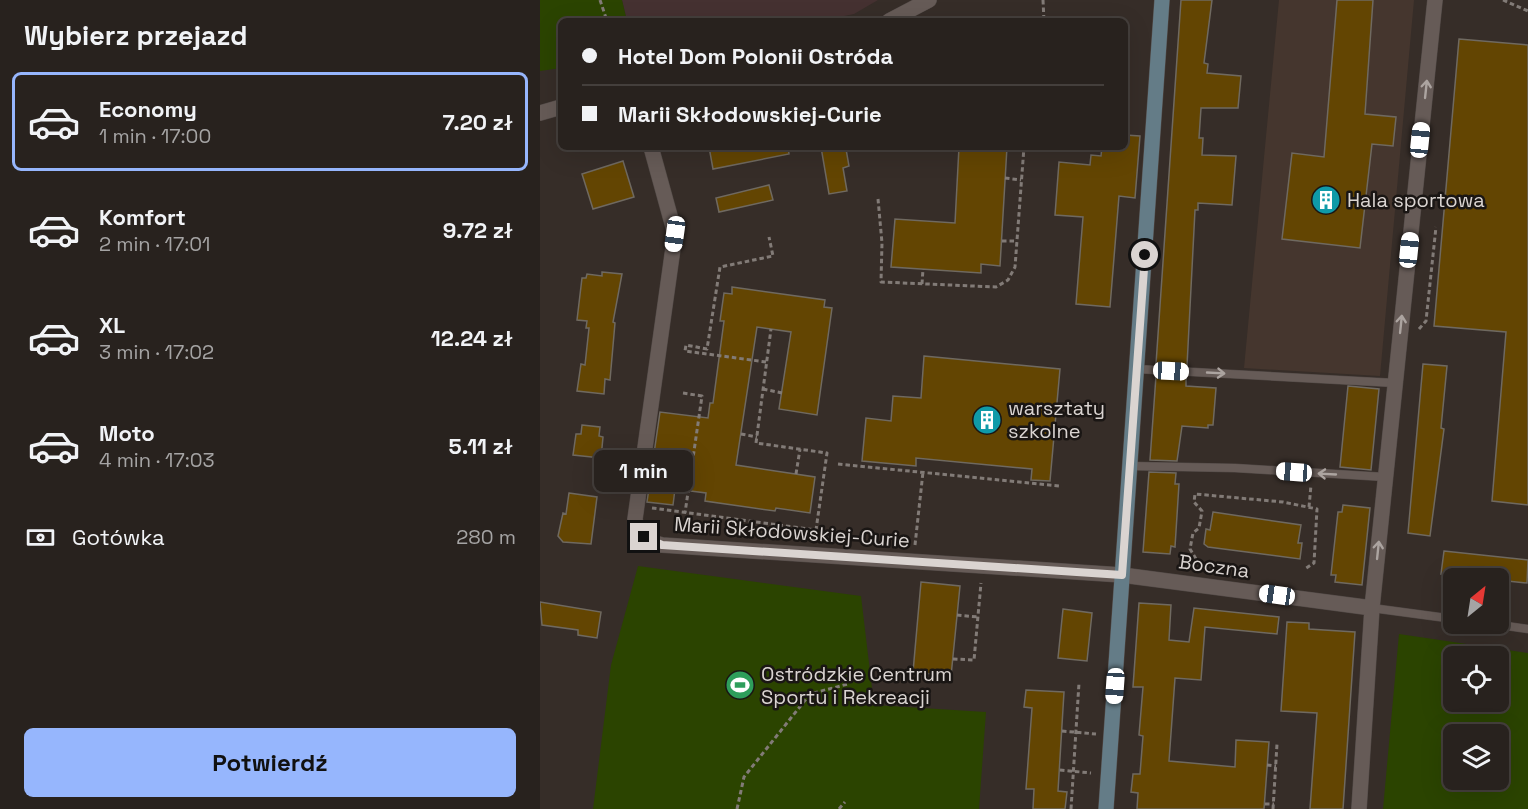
<!DOCTYPE html>
<html lang="pl">
<head>
<meta charset="utf-8">
<style>
  body { margin:0; font-family:"Space Grotesk",sans-serif; background:#342f2b; color:#f1f3f6; height:100vh; display:flex; flex-direction:column; font-size:22px; white-space:nowrap }
  * { box-sizing:border-box; margin:0 }
  p { font-size:20px; color:#a5a4a4 }
  .icon { flex:none; width:33px; height:33px; fill:none; stroke:currentColor; stroke-width:2; stroke-linecap:round; stroke-linejoin:round }
  .map { position:relative; flex:1; overflow:hidden }
  .drawer { display:flex; flex-direction:column; background:#28221e; width:540px }
  .drawer>* { flex:none }
  .hud { position:absolute; left:18px; top:18px; width:570px; height:132px; border-radius:9px; box-shadow:0 6px 24px #0002,0 0 0 2px #443f3c; display:grid; align-content:center; height:132px; padding:0 24px; background:#28221e }
  .needle { width:39px; rotate:30deg }
  .tools { position:absolute; left:903px; top:568px; display:grid; gap:12px }
  .tools a { display:grid; place-items:center; width:66px; height:66px; border-radius:9px; background:#28221e; box-shadow:0 6px 24px #0002,0 0 0 2px #443f3c; font-size:30px }
  .end { position:absolute; width:27px; height:27px; margin:-14px; border:8px solid #dad4d1; background:#111; box-shadow:0 0 0 3px #111 }
  .from { border-radius:50% }
  .bubble { position:absolute; height:42px; border-radius:9px; background:#28221e; box-shadow:0 6px 24px #0002,0 0 0 2px #443f3c; font-size:20px; font-weight:700; line-height:42px; text-align:center }
  .car { position:absolute; width:18px; height:36px; margin:-18px -9px; border-radius:8px; box-shadow:0 0 4px 2px #0007; background:linear-gradient(#fff 24%,#345 0 40%,#fff 0 76%,#345 0 86%,#fff 0) }
  .hud b { display:flex; align-items:center; gap:21px; height:57px; font-size:22px }
  .hud b+b { border-top:2px solid #443f3c }
  .hud i { width:15px; height:15px; background:#f1f3f6 }
  ul { padding:0; list-style:none }
  li { display:flex; align-items:center; gap:18px; height:99px; margin:0 12px 9px; padding:0 12px; border:3px solid transparent; border-radius:9px }
  li div { flex:1 }
  li b { display:block; font-size:22px }
  li em { font-style:normal; font-weight:700 }
  li.on { border-color:#96b6fd }
  li>.icon { width:54px; height:54px; stroke-width:1.5 }
  h2 { padding:0 24px; font-size:27px; line-height:72px }
  .pay { display:flex; align-items:center; gap:15px; height:66px; padding:0 24px; font-size:22px }
  .pay p { margin-inline-start:auto }
  .cta { display:flex; gap:12px; margin-top:auto; padding:12px 24px }
  .cta a { flex:1; height:69px; border-radius:9px; background:#96b6fd; color:#111; font-size:24px; font-weight:700; line-height:69px; text-align:center }
  main { display:flex; flex:1; min-height:0 }
  .map>svg:first-child { display:block }
</style>
</head>
<body>
<main>
<section class="drawer">
<h2>Wybierz przejazd</h2>
<ul>
<li class="on"><svg class="icon" aria-label="car" viewBox="0 0 24 24"><path d="M5 17H2v-5l4-1 3-4h7l3 4 3 1v5h-3M9 17h6M6 11h13"/><circle cx="7" cy="17" r="2"/><circle cx="17" cy="17" r="2"/></svg><div><b>Economy</b><p>1 min · 17:00</p></div><em>7.20 zł</em></li>
<li><svg class="icon" aria-label="car" viewBox="0 0 24 24"><path d="M5 17H2v-5l4-1 3-4h7l3 4 3 1v5h-3M9 17h6M6 11h13"/><circle cx="7" cy="17" r="2"/><circle cx="17" cy="17" r="2"/></svg><div><b>Komfort</b><p>2 min · 17:01</p></div><em>9.72 zł</em></li>
<li><svg class="icon" aria-label="car" viewBox="0 0 24 24"><path d="M5 17H2v-5l4-1 3-4h7l3 4 3 1v5h-3M9 17h6M6 11h13"/><circle cx="7" cy="17" r="2"/><circle cx="17" cy="17" r="2"/></svg><div><b>XL</b><p>3 min · 17:02</p></div><em>12.24 zł</em></li>
<li><svg class="icon" aria-label="car" viewBox="0 0 24 24"><path d="M5 17H2v-5l4-1 3-4h7l3 4 3 1v5h-3M9 17h6M6 11h13"/><circle cx="7" cy="17" r="2"/><circle cx="17" cy="17" r="2"/></svg><div><b>Moto</b><p>4 min · 17:03</p></div><em>5.11 zł</em></li>
</ul>
<div class="pay"><svg class="icon" aria-label="cash" viewBox="0 0 24 24"><path d="M3 7h18v10H3z"/><circle cx="12" cy="12" r="2"/></svg>Gotówka<p>280 m</p></div>
<div class="cta"><a>Potwierdź</a></div>
</section>
<div class="map">
<svg width="988" height="809" viewBox="0 0 988 809">
  <rect width="100%" height="100%" fill="#362d28"/>
  <path fill="#453131" d="M82,0H338L314,14L279,21H87Z"/>
  <path fill="#45362e" d="M739,0H874L840,376L704,368Z"/>
  <path fill="#2b4400" fill-rule="evenodd" d="M0,0H82L87,21H21V68L0,71Z
    M98,566L321,596L334,705L446,712L439,809H53L71,665Z
    M859,634L988,653V809H843ZM914,657H958V702H914ZM914,735H958V780H914Z"/>
  <path fill="#634502" stroke="#6f6960" stroke-width="1.5" d="M641,0H672L664,63L668,64L667,73L701,76L698,108H661L659,138H663L662,155L696,156L692,205L658,203V210H655L647,366L616,364Z
    M797,0H833L825,114L856,117L853,146L832,144L820,248L742,239L752,153L784,157Z
    M919,39L988,45V505L952,501L966,332L894,326Z
    M585,135L600,136L595,198L579,196L570,307L536,304L543,217L515,215L519,162L550,165L551,155L561,156L562,147H585Z
    M169,147H248L249,154L173,169Z
    M281,147L306,149L309,166L303,168L307,191L289,194Z
    M419,147H467L460,266L441,264V273L351,267L355,219L415,223Z
    M83,161L94,197L53,209L42,174Z
    M229,185L233,200L179,212L176,198Z
    M62,272L82,274L73,322L75,323L70,380L65,379L64,394L37,391L41,364L45,365L49,328H46L47,321L37,320L42,278H46L47,274L62,276Z
    M192,287L285,300L284,307L292,308L277,415L239,409L251,332L217,327L196,465L275,477L270,513L236,508L235,511L165,501L166,493L135,489L133,505L107,502L120,412L168,418L170,403H173L184,321H180L184,293L192,294Z
    M384,356L520,369L510,481L491,480L492,469L376,458V466L322,461L326,418L351,421L353,396L381,398Z
    M883,364L907,366L901,428L904,429L890,536L868,533Z
    M616,376L646,378V386L676,388L673,425H668V428L642,426L637,461L610,460Z
    M808,386L839,389L831,470L800,467Z
    M42,425L60,427L59,436L63,437L61,458L33,455L36,434H41Z
    M609,472L636,473L635,484H639L635,547L631,546L630,554L603,552Z
    M29,493L57,497L51,544L23,542L18,536L23,513L26,514Z
    M803,505L830,508L822,585L795,582L796,575H791L798,512H802Z
    M673,512L761,525L758,543H762L760,559L668,547L664,544L666,529L670,530Z
    M904,551L988,560L987,583L901,574Z
    M381,582L420,586L411,676L373,672Z
    M0,602L61,612L57,638L38,635V630L2,625Z
    M599,603L631,605L629,640L649,642L654,608L739,617L737,634L665,627L661,680L635,678L629,761L695,767L696,740L729,742L724,809H597L598,793L591,792L593,774H600L603,736L599,735L603,687H593Z
    M523,609L552,613L547,661L518,658Z
    M747,622L769,623V629L815,632L803,809H770L777,713L741,711Z
    M486,690L524,692L518,791L527,792L525,809H493L494,789H486L492,708L484,707Z"/>
  <g fill="none" stroke-linecap="round" stroke-linejoin="round">
    <g stroke="#524a47" stroke-width="9">
      <path id="lane" d="M597,369L855,383
        M590,466L695,468L845,477
        M832,608L914,619
        M953,624L988,629"/>
    </g>
    <g stroke="#524a47" stroke-width="16">
      <path id="street" d="M349,21L389,0
        M0,113L21,107
        M111,147L135,234L95,519C97,535 107,541 122,545L582,575L832,608
        M819,809L832,608L895,0"/>
    </g>
    <g stroke="#524a47" stroke-width="16">
      <path id="secondary" d="M566,809L622,0"/>
    </g>
    <path stroke="#827b77" stroke-width="3" stroke-dasharray="4.5 3" stroke-linecap="butt" d="M60,0L67,21
      M503,0L504,21
      M963,0L988,11
      M465,178L481,180
      M338,199L342,243L341,282L456,287L468,280L475,267L484,147
      M462,241H477
      M382,284L383,269
      M879,329L886,321L896,227
      M226,362L145,351L146,345L167,349L180,267L233,256L229,237
      M223,389L242,393
      M143,393L162,396L145,513
      M201,434L217,437
      M298,464L520,486
      M256,474L260,449
      M769,507L771,485
      M112,508L276,530L287,453L216,443L231,329
      M375,545L383,472
      M656,559L650,549L653,533L659,528L662,511L654,502L655,494L743,502L777,509L774,563L765,569
      M417,615L438,617
      M413,659L434,660L441,583
      M522,731L556,734
      M727,765L736,766
      M520,770L551,773
      M725,804H734
      M197,809L204,777L270,694L308,684
      M299,809L305,802
      M531,809L539,683
      M733,809L737,744"/>
    <use href="#lane" stroke="#665b57" stroke-width="8"/>
    <use href="#street" stroke="#665b57" stroke-width="15"/>
    <use href="#secondary" stroke="#647c87" stroke-width="15"/>
  </g>
  <defs><path id="oneway-shaft" d="M-6 0H5M1.5-3L5.5 0L1.5 3" fill="none" stroke-width="1.6" stroke-linecap="round" stroke-linejoin="round" transform="scale(1.5)"/></defs>
  <g stroke="#aca4a0">
    <use href="#oneway-shaft" transform="translate(886 89) rotate(-84)"/>
    <use href="#oneway-shaft" transform="translate(861 324) rotate(-84)"/>
    <use href="#oneway-shaft" transform="translate(676 373) rotate(3)"/>
    <use href="#oneway-shaft" transform="translate(787 474) rotate(-177)"/>
    <use href="#oneway-shaft" transform="translate(838 550) rotate(-84)"/>
  </g>
  <g fill="none" stroke-linecap="round" stroke-linejoin="round">
    <path stroke="#dad4d1" stroke-width="8" d="M104,537L122,545L582,575L605,255"/>
  </g>
  <defs>
    <g id="building-disc" transform="scale(1.5)"><circle r="9.5" fill="#0f9aa8" stroke="#1a1614"/><path d="M-4-6H4V6H1V3H-1V6H-4ZM-2.5-4.3h1.7v1.8h-1.7ZM.8-4.3h1.7v1.8H.8ZM-2.5-1h1.7V.8h-1.7ZM.8-1h1.7V.8H.8Z" fill="#fff"/></g>
    <g id="stadium-disc" transform="scale(1.5)"><circle r="9.5" fill="#2e9e5b" stroke="#1a1614"/><path d="M0-5a6.5 5 0 1 0 0 10a6.5 5 0 1 0 0-10ZM-3.5-1.8h7v3.6h-7Z" fill="#fff"/></g>
  </defs>
  <g fill-rule="evenodd">
    <use href="#building-disc" x="786" y="200"/>
    <use href="#building-disc" x="447" y="420"/>
    <use href="#stadium-disc" x="200" y="685"/>
  </g>
  <g text-anchor="middle" stroke-width="5" stroke-linejoin="round" paint-order="stroke">
    <g font-size="20" fill="#dad4d1" stroke="#1a1614" text-anchor="start">
      <text x="807" y="207">Hala sportowa</text>
      <text x="468" y="415">warsztaty<tspan x="468" dy="23">szkolne</tspan></text>
      <text x="221" y="681">Ostródzkie Centrum<tspan x="221" dy="23">Sportu i Rekreacji</tspan></text>
    </g>
    <g font-size="20" fill="#dad4d1" stroke="#1a1614">
      <text transform="translate(252 532) rotate(4)" y="7">Marii Skłodowskiej-Curie</text>
      <text transform="translate(674 566) rotate(8)" y="7">Boczna</text>
    </g>
  </g>
</svg>
<div class="tools">
<a><svg class="needle" viewBox="-14 -14 28 28"><path d="M0-13l5 13h-10z" fill="#e53935"/><path d="M0 13l5-13h-10z" fill="#a5a4a4"/></svg></a>
<a><svg class="icon" aria-label="locate" viewBox="0 0 24 24"><circle cx="12" cy="12" r="6"/><path d="M12 2v4M12 18v4M2 12h4M18 12h4"/></svg></a>
<a><svg class="icon" aria-label="layers" viewBox="0 0 24 24"><path d="M12 4l9 5-9 5-9-5zM3 14l9 5 9-5"/></svg></a>
</div>
<i class="end from" style="left:605px;top:255px"></i>
<i class="end" style="left:104px;top:537px"></i>
<div class="bubble" style="left:54px;top:450px;width:99px">1 min</div>
<i class="car" style="left:880px;top:140px;rotate:6deg"></i>
<i class="car" style="left:135px;top:234px;rotate:188deg"></i>
<i class="car" style="left:869px;top:250px;rotate:6deg"></i>
<i class="car" style="left:631px;top:371px;rotate:93deg"></i>
<i class="car" style="left:754px;top:472px;rotate:274deg"></i>
<i class="car" style="left:737px;top:595px;rotate:278deg"></i>
<i class="car" style="left:575px;top:686px;rotate:184deg"></i>
<div class="hud">
<b><i class="from"></i>Hotel Dom Polonii Ostróda</b>
<b><i></i>Marii Skłodowskiej-Curie</b>
</div>
</div>
</main>
</body>
</html>
